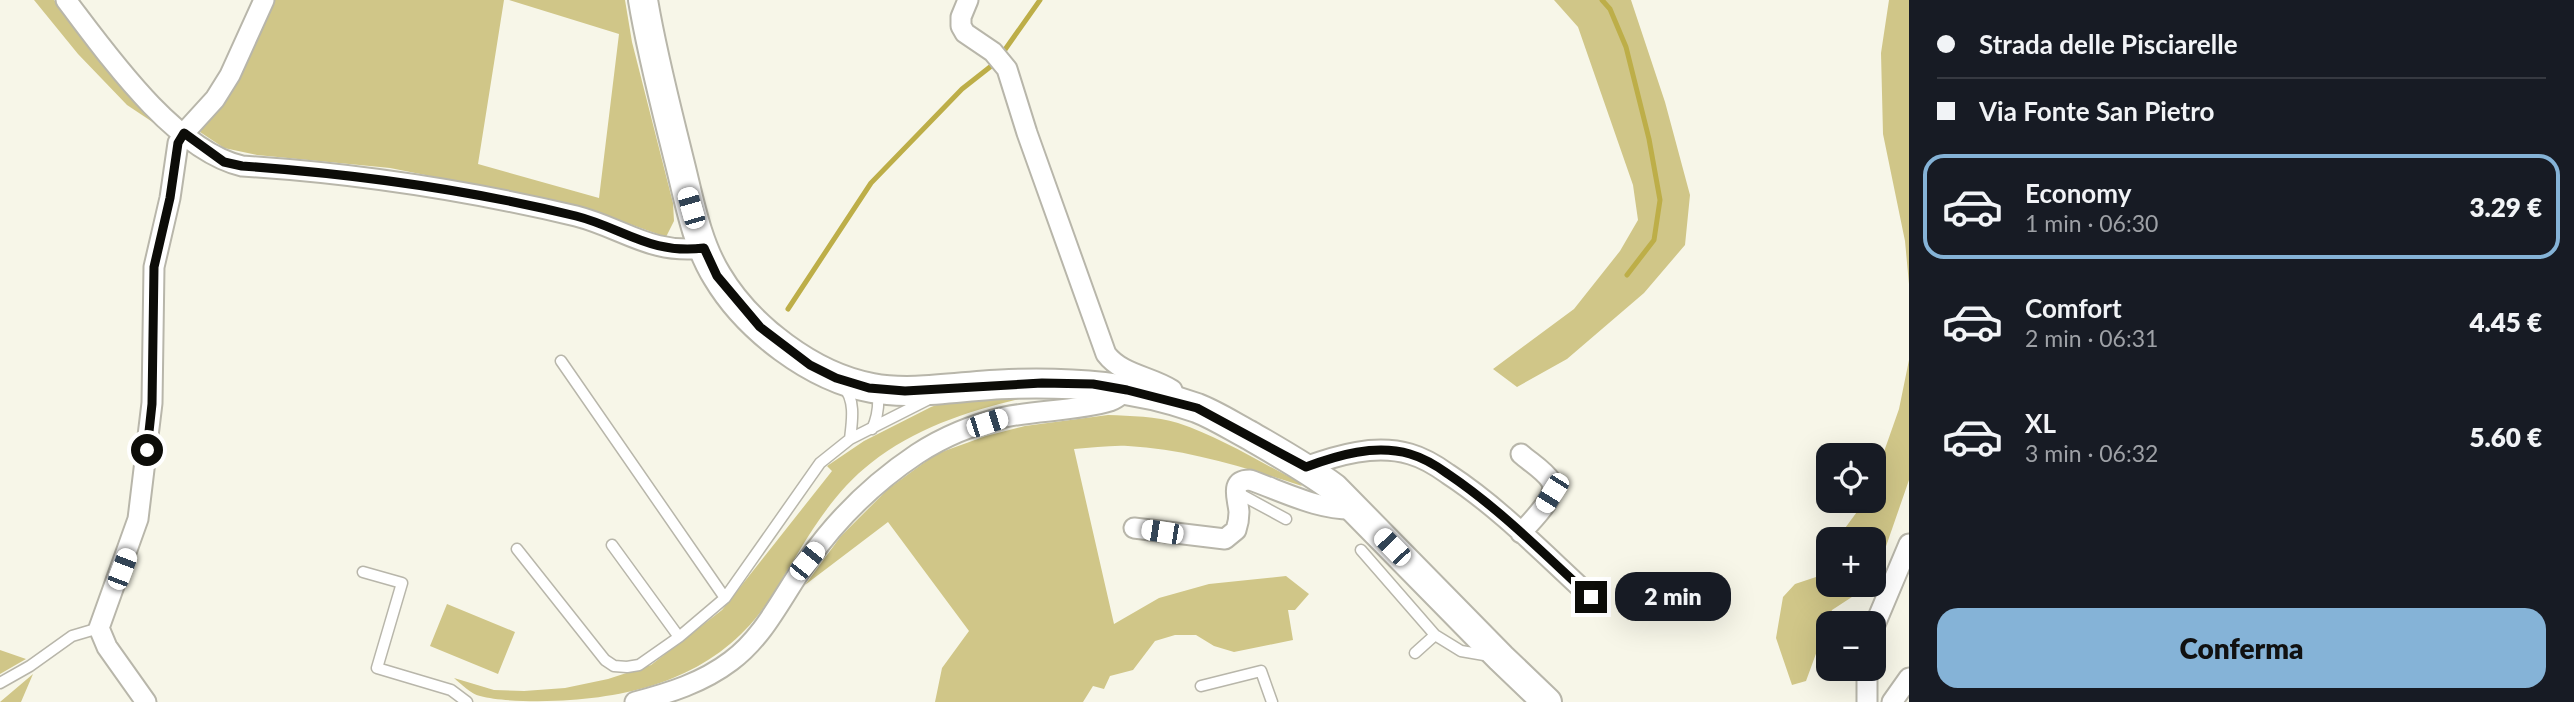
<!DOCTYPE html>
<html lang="it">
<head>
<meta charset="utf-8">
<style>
  body { margin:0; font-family:Lato,sans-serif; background:#242831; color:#f1f3f6; height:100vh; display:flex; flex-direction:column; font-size:26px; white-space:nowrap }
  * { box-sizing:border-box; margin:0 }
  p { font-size:23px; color:#9ea1a6 }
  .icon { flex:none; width:38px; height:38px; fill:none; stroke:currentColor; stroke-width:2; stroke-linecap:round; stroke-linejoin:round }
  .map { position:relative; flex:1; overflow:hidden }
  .panel { display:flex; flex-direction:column; background:#171b24; width:665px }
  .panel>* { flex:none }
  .banner { display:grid; align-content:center; height:154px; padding:0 28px; background:#171b24 }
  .buttons { position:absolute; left:1816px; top:443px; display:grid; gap:14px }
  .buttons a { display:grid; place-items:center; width:70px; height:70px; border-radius:14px; background:#171b24; box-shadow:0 7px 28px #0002; font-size:35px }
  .end { position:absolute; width:32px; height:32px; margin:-16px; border:9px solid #0c0c08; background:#fff; box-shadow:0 0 0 4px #fff }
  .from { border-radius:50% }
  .bubble { position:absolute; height:49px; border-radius:21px; background:#171b24; box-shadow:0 7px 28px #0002; font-size:23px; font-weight:800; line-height:49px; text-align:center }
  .car { position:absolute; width:21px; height:42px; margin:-21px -10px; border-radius:9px; box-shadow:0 0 5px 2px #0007; background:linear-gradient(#fff 24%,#345 0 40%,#fff 0 76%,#345 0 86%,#fff 0) }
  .banner b { display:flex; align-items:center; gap:24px; height:66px; font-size:26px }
  .banner b+b { border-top:2px solid #363941 }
  .banner i { width:18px; height:18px; background:#f1f3f6 }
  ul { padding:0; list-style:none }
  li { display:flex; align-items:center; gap:21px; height:105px; margin:0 14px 10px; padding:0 14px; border:4px solid transparent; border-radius:21px }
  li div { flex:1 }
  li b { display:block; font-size:26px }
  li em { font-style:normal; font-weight:800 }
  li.selected { border-color:#85b3d7 }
  li>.icon { width:63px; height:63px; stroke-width:1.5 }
  .button { display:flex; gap:14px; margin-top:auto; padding:14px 28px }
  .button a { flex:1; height:80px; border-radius:21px; background:#85b3d7; color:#111; font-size:28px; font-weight:800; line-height:80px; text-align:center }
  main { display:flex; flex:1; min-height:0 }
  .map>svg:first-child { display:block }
</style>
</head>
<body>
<main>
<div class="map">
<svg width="1909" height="702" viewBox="0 0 1909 702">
  <rect width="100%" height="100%" fill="#f7f6e8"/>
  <path fill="#d0c688" d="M34,0H54L128,92L166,131L127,105L78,54Z
    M272,0H504L478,164L599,198L619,34L509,0H625L632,42L673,203L674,221L666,237L576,205L390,168L257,155L224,148L200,132L226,92Z
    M1554,0H1631L1665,102L1690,195L1685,245L1644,293L1567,359L1517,387L1493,369L1574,309L1620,251L1638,220L1633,185L1578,27Z
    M1889,0H1909V284L1905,241L1883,134L1881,53Z
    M1909,360V480L1874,581V539H1837L1865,501L1874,500V480L1899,409Z
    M1037,395C978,408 919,425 871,463C827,497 802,548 773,594C727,668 653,694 570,700C546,702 502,702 480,696C471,694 461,684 454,678L494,690L524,691L565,688L608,679L651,665L722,610L832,471L827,466L864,441L931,407L945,402Z
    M1108,415C1131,416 1156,416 1178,423C1220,437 1260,462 1299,482L1302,486C1246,468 1187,449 1128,446C1111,445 1092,448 1074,449L1114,624L1159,598L1209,584L1286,576L1309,594L1295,610H1288L1293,640L1234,652L1214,646L1196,635H1175L1155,641L1133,670L1110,676L1104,689L1093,686L1083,702H935L942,668L969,631L888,522L805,585L841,536L888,489L936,454L986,436L1025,426Z
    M1829,559V584L1873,585L1869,595H1855L1832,610L1806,681L1792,685L1776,638L1783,597L1795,584L1822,575Z
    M447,604L515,632L498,674L430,646Z
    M0,650L26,659L0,674Z
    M33,674L21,702H0Z"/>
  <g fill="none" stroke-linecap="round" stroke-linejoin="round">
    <path stroke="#bdae48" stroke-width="5" d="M1602,0L1610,9L1626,47L1649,139L1660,200L1654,240L1627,275
      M1004,51L1040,0
      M788,309L871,183L962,89L990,67"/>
    <g stroke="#b8b6aa" stroke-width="13">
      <path id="lane" d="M561,361L725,598
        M843,386C856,400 852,422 850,439
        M872,429C878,417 879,405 878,392
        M1238,493L1286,519
        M612,545L679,637
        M517,549L605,660L614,666L627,667L639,665L679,637L725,598L820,463L850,439L927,400
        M1361,550L1435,635L1415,653
        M363,572L402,583L377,668L451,690L467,702
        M1435,635L1461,651L1490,656
        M0,683L30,666L72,636L99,628
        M1201,686L1261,671L1272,702"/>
    </g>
    <g stroke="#b8b6aa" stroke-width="23">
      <path id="street" d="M66,0C107,54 174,150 242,166C354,173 466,190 576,216C623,228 651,255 704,248
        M968,0L961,17V26L965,33L993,52L1007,69L1027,133L1106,354C1122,375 1150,376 1172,390V402
        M1305,467C1338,455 1375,444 1410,454C1424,458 1437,466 1448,474C1500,508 1545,555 1591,597
        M1134,528L1225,539L1236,530C1238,524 1239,518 1239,512C1238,498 1229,480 1250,480C1284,492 1320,511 1356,509
        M1521,533C1530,522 1559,496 1551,481C1545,471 1530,462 1521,454
        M1874,627L1909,544
        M146,702L107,647L99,628L138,519L152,403L154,267L170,198L178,143L184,133L215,99L230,75L264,0
        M635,702C669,693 702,683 731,661C766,635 783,594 808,560C837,519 875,482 917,454C943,437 975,424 1005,417C1038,410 1077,411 1110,401C1116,399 1122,394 1127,390
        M1867,702V668
        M1892,702L1909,678"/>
    </g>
    <g stroke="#b8b6aa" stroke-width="32">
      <path id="secondary" d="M643,0C652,54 666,107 679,160C689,199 696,242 717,276C748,328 812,377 872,388C913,396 966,385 1009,384C1073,382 1136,386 1197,408C1215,415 1232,426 1249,435C1278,452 1307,468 1334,488L1501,658L1547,702"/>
    </g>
    <use href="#lane" stroke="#fff" stroke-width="10"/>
    <use href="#street" stroke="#fff" stroke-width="19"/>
    <use href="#secondary" stroke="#fff" stroke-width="28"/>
  </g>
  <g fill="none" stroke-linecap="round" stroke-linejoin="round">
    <path stroke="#0c0c08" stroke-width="9" d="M147,450L152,404L154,267L170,198L178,143L184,133L224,162L242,166C354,174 466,189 576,216C623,228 651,255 704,248L717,276L760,327L810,365L836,378L869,388L905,391L1042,383L1093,384L1127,390L1197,408L1306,467C1338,455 1375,444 1410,454C1424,458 1437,466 1448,474C1500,509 1545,555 1591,597"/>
  </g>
</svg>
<div class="buttons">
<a><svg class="icon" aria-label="locate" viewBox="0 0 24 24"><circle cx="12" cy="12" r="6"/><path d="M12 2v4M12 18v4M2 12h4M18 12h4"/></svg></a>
<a>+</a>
<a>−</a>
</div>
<i class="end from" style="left:147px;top:450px"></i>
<i class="end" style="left:1591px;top:597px"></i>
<div class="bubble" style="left:1615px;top:572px;width:116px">2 min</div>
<i class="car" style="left:691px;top:208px;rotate:344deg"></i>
<i class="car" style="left:987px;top:423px;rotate:72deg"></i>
<i class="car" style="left:1552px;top:493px;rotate:212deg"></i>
<i class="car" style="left:1162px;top:532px;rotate:279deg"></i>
<i class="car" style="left:1392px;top:547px;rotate:316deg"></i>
<i class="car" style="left:807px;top:561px;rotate:39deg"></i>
<i class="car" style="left:122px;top:569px;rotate:21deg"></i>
</div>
<section class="panel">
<div class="banner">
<b><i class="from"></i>Strada delle Pisciarelle</b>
<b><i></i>Via Fonte San Pietro</b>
</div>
<ul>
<li class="selected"><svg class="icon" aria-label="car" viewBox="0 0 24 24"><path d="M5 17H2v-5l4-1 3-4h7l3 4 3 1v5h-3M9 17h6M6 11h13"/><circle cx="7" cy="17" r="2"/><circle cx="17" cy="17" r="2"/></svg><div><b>Economy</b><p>1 min · 06:30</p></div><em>3.29 €</em></li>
<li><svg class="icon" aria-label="car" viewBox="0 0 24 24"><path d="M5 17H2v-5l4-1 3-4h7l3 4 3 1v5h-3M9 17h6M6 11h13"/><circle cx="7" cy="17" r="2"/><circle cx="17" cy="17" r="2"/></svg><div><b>Comfort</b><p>2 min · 06:31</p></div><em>4.45 €</em></li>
<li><svg class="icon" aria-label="car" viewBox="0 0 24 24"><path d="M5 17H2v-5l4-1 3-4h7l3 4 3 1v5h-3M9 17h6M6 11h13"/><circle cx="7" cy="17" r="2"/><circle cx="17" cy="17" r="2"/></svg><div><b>XL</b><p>3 min · 06:32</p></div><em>5.60 €</em></li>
</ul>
<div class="button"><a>Conferma</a></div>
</section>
</main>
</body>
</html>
